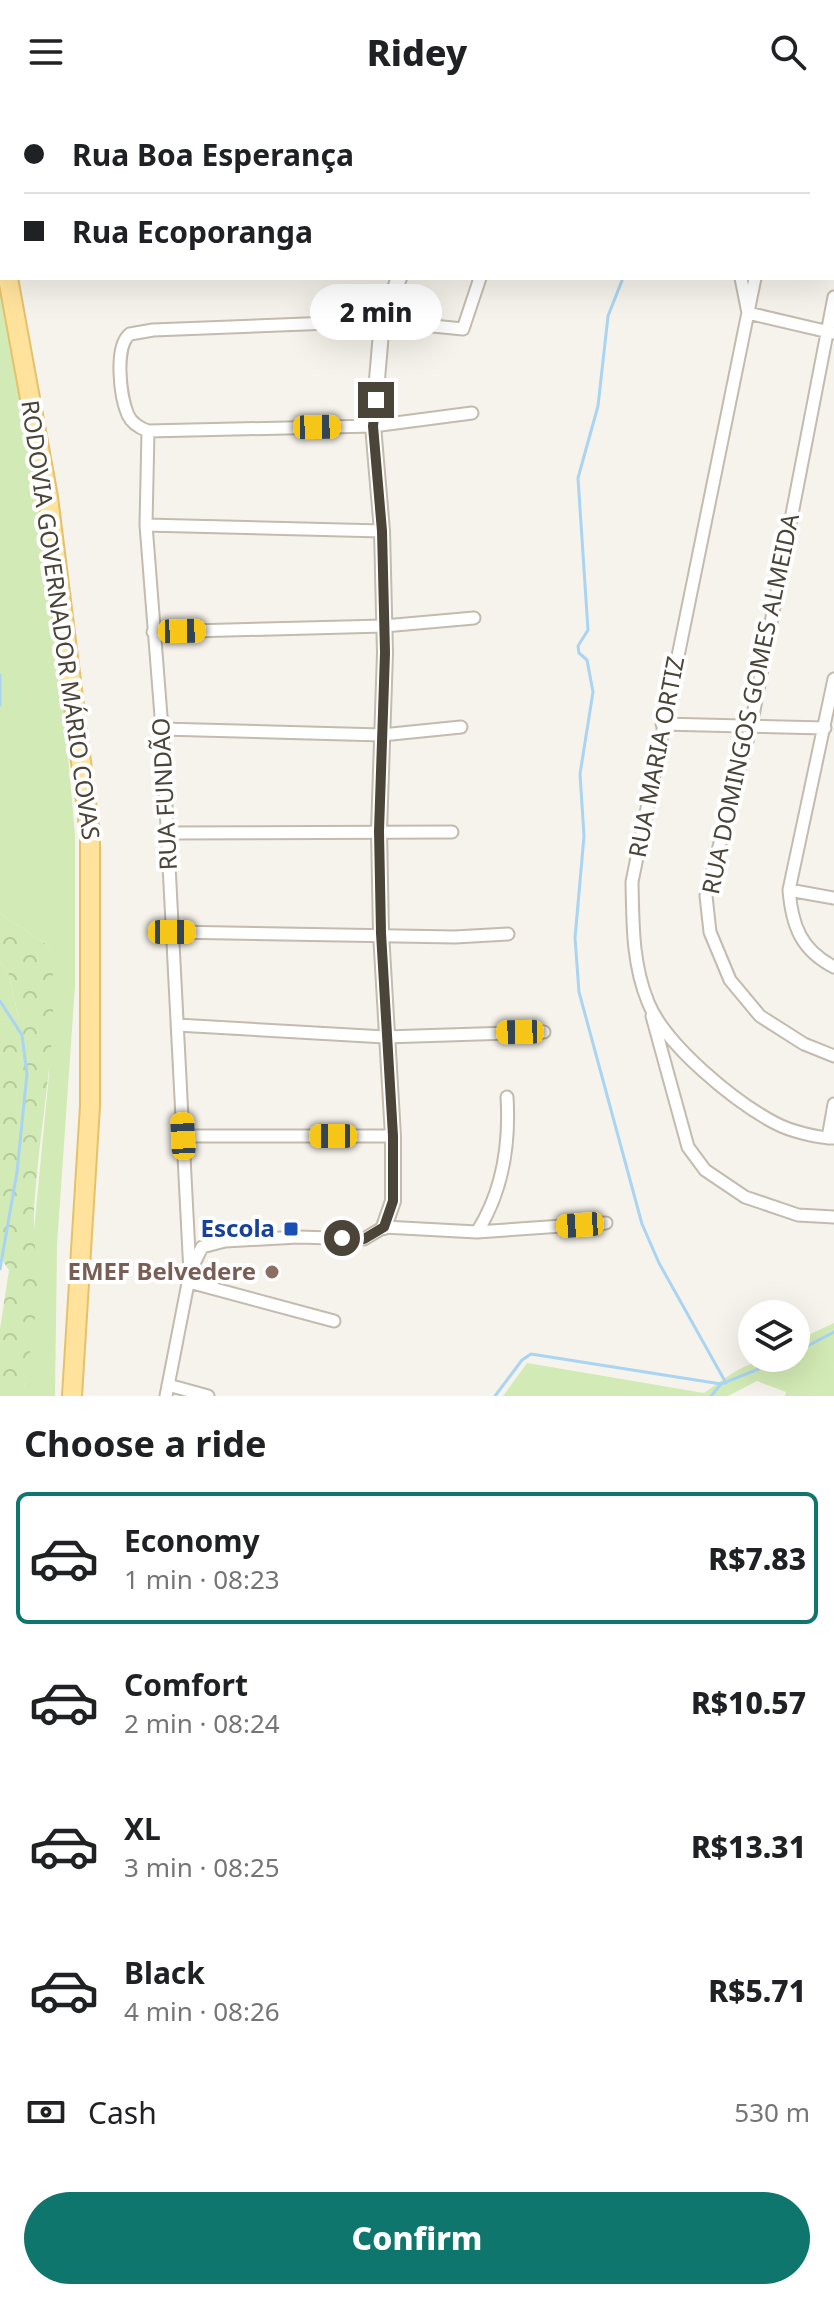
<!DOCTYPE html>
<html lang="en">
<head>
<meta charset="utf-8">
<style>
  body { margin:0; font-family:"Noto Sans",sans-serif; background:#f2f2f2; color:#202124; height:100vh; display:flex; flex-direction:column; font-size:30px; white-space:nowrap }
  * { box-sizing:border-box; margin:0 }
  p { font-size:26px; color:#757577 }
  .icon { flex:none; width:44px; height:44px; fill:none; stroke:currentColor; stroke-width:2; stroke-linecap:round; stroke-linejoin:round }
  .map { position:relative; height:1292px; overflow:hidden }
  .panel { display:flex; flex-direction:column; background:#fff; flex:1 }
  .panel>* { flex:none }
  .hud { position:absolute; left:0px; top:0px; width:834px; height:176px; box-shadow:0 8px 32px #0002; display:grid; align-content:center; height:176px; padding:0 24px; background:#fff }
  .controls { position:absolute; left:738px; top:1196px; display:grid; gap:16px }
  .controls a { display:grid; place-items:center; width:72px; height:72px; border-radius:50%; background:#fff; box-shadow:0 8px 32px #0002; font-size:40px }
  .end { position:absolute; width:36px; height:36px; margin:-18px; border:10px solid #4b4439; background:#fff; box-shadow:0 0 0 4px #fff }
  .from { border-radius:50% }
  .bubble { position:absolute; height:56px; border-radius:28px; background:#fff; box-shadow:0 8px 32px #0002; font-size:26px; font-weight:800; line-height:56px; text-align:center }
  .car { position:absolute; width:24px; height:48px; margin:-24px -12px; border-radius:10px; box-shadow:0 0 6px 2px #0007; background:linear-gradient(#f5c518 24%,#345 0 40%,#f5c518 0 76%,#345 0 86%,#f5c518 0) }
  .hud b { display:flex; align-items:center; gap:28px; height:76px; font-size:30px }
  .hud b+b { border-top:2px solid #e0e0e0 }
  .hud i { width:20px; height:20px; background:#202124 }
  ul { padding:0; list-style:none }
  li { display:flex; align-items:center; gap:24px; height:132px; margin:0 16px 12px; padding:0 8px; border:4px solid transparent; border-radius:12px }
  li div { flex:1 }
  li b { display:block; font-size:30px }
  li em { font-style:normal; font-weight:800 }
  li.active { border-color:#0f766e }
  li>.icon { width:72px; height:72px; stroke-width:1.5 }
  h2 { padding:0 24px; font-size:36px; line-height:96px }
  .pay { display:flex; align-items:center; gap:20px; height:88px; padding:0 24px; font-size:30px }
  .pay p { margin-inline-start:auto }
  .button { display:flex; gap:16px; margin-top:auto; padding:16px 24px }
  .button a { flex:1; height:92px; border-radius:48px; background:#0f766e; color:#fff; font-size:32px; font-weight:800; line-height:92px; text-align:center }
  header { display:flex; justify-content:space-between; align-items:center; height:104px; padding:0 24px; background:#fff; font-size:36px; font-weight:800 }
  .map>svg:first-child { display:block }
</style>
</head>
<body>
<header><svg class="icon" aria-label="menu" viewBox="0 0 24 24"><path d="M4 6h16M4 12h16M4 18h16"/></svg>Ridey<svg class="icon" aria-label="search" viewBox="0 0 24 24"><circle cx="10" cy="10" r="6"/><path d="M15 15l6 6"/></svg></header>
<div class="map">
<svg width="834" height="1292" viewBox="0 0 834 1292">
  <defs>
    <pattern id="forest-crowns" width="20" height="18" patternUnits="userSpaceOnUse" patternTransform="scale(2)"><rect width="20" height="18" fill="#d2eab5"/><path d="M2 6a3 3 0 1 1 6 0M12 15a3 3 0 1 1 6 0" fill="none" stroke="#b6ca9c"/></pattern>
  </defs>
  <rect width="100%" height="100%" fill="#f6f3ec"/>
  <path fill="#d2eab5" d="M0,0H534L2,2L0,71Z
    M0,185L37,356L55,504L75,731V882L57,1141L55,1292H23L37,1179L33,1137L49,970L51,844L0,809Z
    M0,858L8,868L19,916L0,914Z
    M834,1219V1292H785L786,1288L757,1277L728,1292H503L527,1259L704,1289C740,1263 751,1254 796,1254V1237Z"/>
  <path fill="url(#forest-crowns)" d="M0,809L51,844C60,927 41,1010 35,1092C32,1121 36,1149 37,1177C38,1215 27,1255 23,1292H0V1225L9,1166L0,1153V914L19,915L8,868L0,858Z"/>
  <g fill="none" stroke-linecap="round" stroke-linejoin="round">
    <path stroke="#a9d4f2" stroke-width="3" d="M623,174L608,212L598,302L578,374L588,526L578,542L579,549L587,556L593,588L580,670L584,732L575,834L579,888L642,1120L659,1159L726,1279
      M0,571V601
      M0,897L22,931L27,970L17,1068L0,1165
      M796,1248L834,1228
      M495,1292L522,1256L531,1250L721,1280
      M711,1292L721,1280L786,1254"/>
    <g stroke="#c2bbae" stroke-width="15">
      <path id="minor" d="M714,0L715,2
        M815,0L816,2
        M674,2L677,0
        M791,2V0
        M832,15L834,14
        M741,174L748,209L833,229
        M755,174L632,778C633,819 632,859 648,898C665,941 735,998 775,1019C790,1027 817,1034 834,1034
        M834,193L751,622L706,792L710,828L730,876L760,912L804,940L834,952
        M472,309L373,322L148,327C140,324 132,320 128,311C120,293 114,242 130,230L153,226L382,217L463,225L480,174
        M148,327L146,421L162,625L190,1169L166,1292
        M146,421L382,427
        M153,528L384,522L474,514
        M834,575L789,786C792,822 801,846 834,863
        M662,620L825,624
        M162,625L382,631L461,623
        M167,729L452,728
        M789,786L834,794
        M172,828L455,833L508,830
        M652,912L688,1043L705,1066L745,1093L798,1111L834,1113
        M177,921L385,933L544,928
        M183,1032H393
        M828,1034L834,1000
        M477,1128C503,1087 510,1041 507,993
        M190,1168L202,1143L225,1137L298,1133L364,1135L384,1123L477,1128L606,1119
        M189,1178L334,1217
        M168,1281L208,1292"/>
    </g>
    <g stroke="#c2bbae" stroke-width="18">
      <path id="tertiary" d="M532,2L535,0
        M384,1123L393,1097V1032L381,829L379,727L385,549L382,427L373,322L382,217L399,174"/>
    </g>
    <g stroke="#e6c16a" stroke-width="22">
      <path id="primary" d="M0,133L2,143
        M8,174L48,393L90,730V1002L72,1292"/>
    </g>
    <use href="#minor" stroke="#fff" stroke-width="11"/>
    <use href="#tertiary" stroke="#fff" stroke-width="14"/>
    <use href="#primary" stroke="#ffe39c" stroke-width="18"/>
  </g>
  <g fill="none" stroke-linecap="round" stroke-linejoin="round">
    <path stroke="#4b4439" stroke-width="10" d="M342,1134L364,1135L384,1123L393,1097V1032L381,829L379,727L385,549L382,427L373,322L376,296"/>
  </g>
  <rect fill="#1a4fb4" stroke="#fff" stroke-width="3" x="283" y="1117" width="16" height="16" rx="4"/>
  <circle fill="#8d6e63" stroke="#fff" stroke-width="3" cx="272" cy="1168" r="8"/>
  <g text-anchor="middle" stroke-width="8" stroke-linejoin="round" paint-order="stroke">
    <g font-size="24" fill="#4b4439" stroke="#fff">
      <text transform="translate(60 516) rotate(82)" y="8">RODOVIA GOVERNADOR MÁRIO COVAS</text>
      <text transform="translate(751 600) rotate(-78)" y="8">RUA DOMINGOS GOMES ALMEIDA</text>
      <text transform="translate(657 653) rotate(-79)" y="8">RUA MARIA ORTIZ</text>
      <text transform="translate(165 690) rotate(-93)" y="8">RUA FUNDÃO</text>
    </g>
    <g font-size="24" font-weight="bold" fill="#164399" stroke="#fff" text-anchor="end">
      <text x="275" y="1133">Escola</text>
    </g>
    <g font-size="24" font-weight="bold" fill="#785e54" stroke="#fff" text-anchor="end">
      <text x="256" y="1176">EMEF Belvedere</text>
    </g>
  </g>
</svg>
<div class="controls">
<a><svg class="icon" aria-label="layers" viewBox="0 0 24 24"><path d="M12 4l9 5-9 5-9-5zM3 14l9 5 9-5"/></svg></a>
</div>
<i class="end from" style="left:342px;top:1134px"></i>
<i class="end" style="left:376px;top:296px"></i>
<div class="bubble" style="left:310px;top:180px;width:132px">2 min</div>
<i class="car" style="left:317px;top:323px;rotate:89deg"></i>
<i class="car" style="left:182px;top:527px;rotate:89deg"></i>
<i class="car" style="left:172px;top:828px;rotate:90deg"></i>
<i class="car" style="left:520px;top:928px;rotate:269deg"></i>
<i class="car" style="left:183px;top:1032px;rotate:357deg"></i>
<i class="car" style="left:333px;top:1032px;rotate:270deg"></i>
<i class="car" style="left:580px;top:1121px;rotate:266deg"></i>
<div class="hud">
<b><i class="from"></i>Rua Boa Esperança</b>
<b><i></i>Rua Ecoporanga</b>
</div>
</div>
<section class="panel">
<h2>Choose a ride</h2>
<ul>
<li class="active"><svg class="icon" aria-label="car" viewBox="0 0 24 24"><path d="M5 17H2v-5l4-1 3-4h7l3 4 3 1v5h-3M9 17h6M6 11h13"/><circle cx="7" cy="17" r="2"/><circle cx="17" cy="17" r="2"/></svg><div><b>Economy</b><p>1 min · 08:23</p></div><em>R$7.83</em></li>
<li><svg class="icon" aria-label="car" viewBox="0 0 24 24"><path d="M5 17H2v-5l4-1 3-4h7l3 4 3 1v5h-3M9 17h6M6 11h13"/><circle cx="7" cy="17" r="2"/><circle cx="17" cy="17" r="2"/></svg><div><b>Comfort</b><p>2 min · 08:24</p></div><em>R$10.57</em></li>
<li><svg class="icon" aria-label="car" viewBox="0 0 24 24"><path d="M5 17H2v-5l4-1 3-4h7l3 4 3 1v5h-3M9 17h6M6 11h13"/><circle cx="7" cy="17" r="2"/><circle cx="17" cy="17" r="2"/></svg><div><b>XL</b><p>3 min · 08:25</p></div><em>R$13.31</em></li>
<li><svg class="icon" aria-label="car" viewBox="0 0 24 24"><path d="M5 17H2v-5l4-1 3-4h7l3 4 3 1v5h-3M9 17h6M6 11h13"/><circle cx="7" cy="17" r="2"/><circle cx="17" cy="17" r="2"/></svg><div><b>Black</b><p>4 min · 08:26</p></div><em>R$5.71</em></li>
</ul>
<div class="pay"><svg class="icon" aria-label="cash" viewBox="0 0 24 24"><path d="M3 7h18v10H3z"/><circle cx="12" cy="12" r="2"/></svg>Cash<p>530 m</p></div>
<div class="button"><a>Confirm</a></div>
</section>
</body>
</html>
